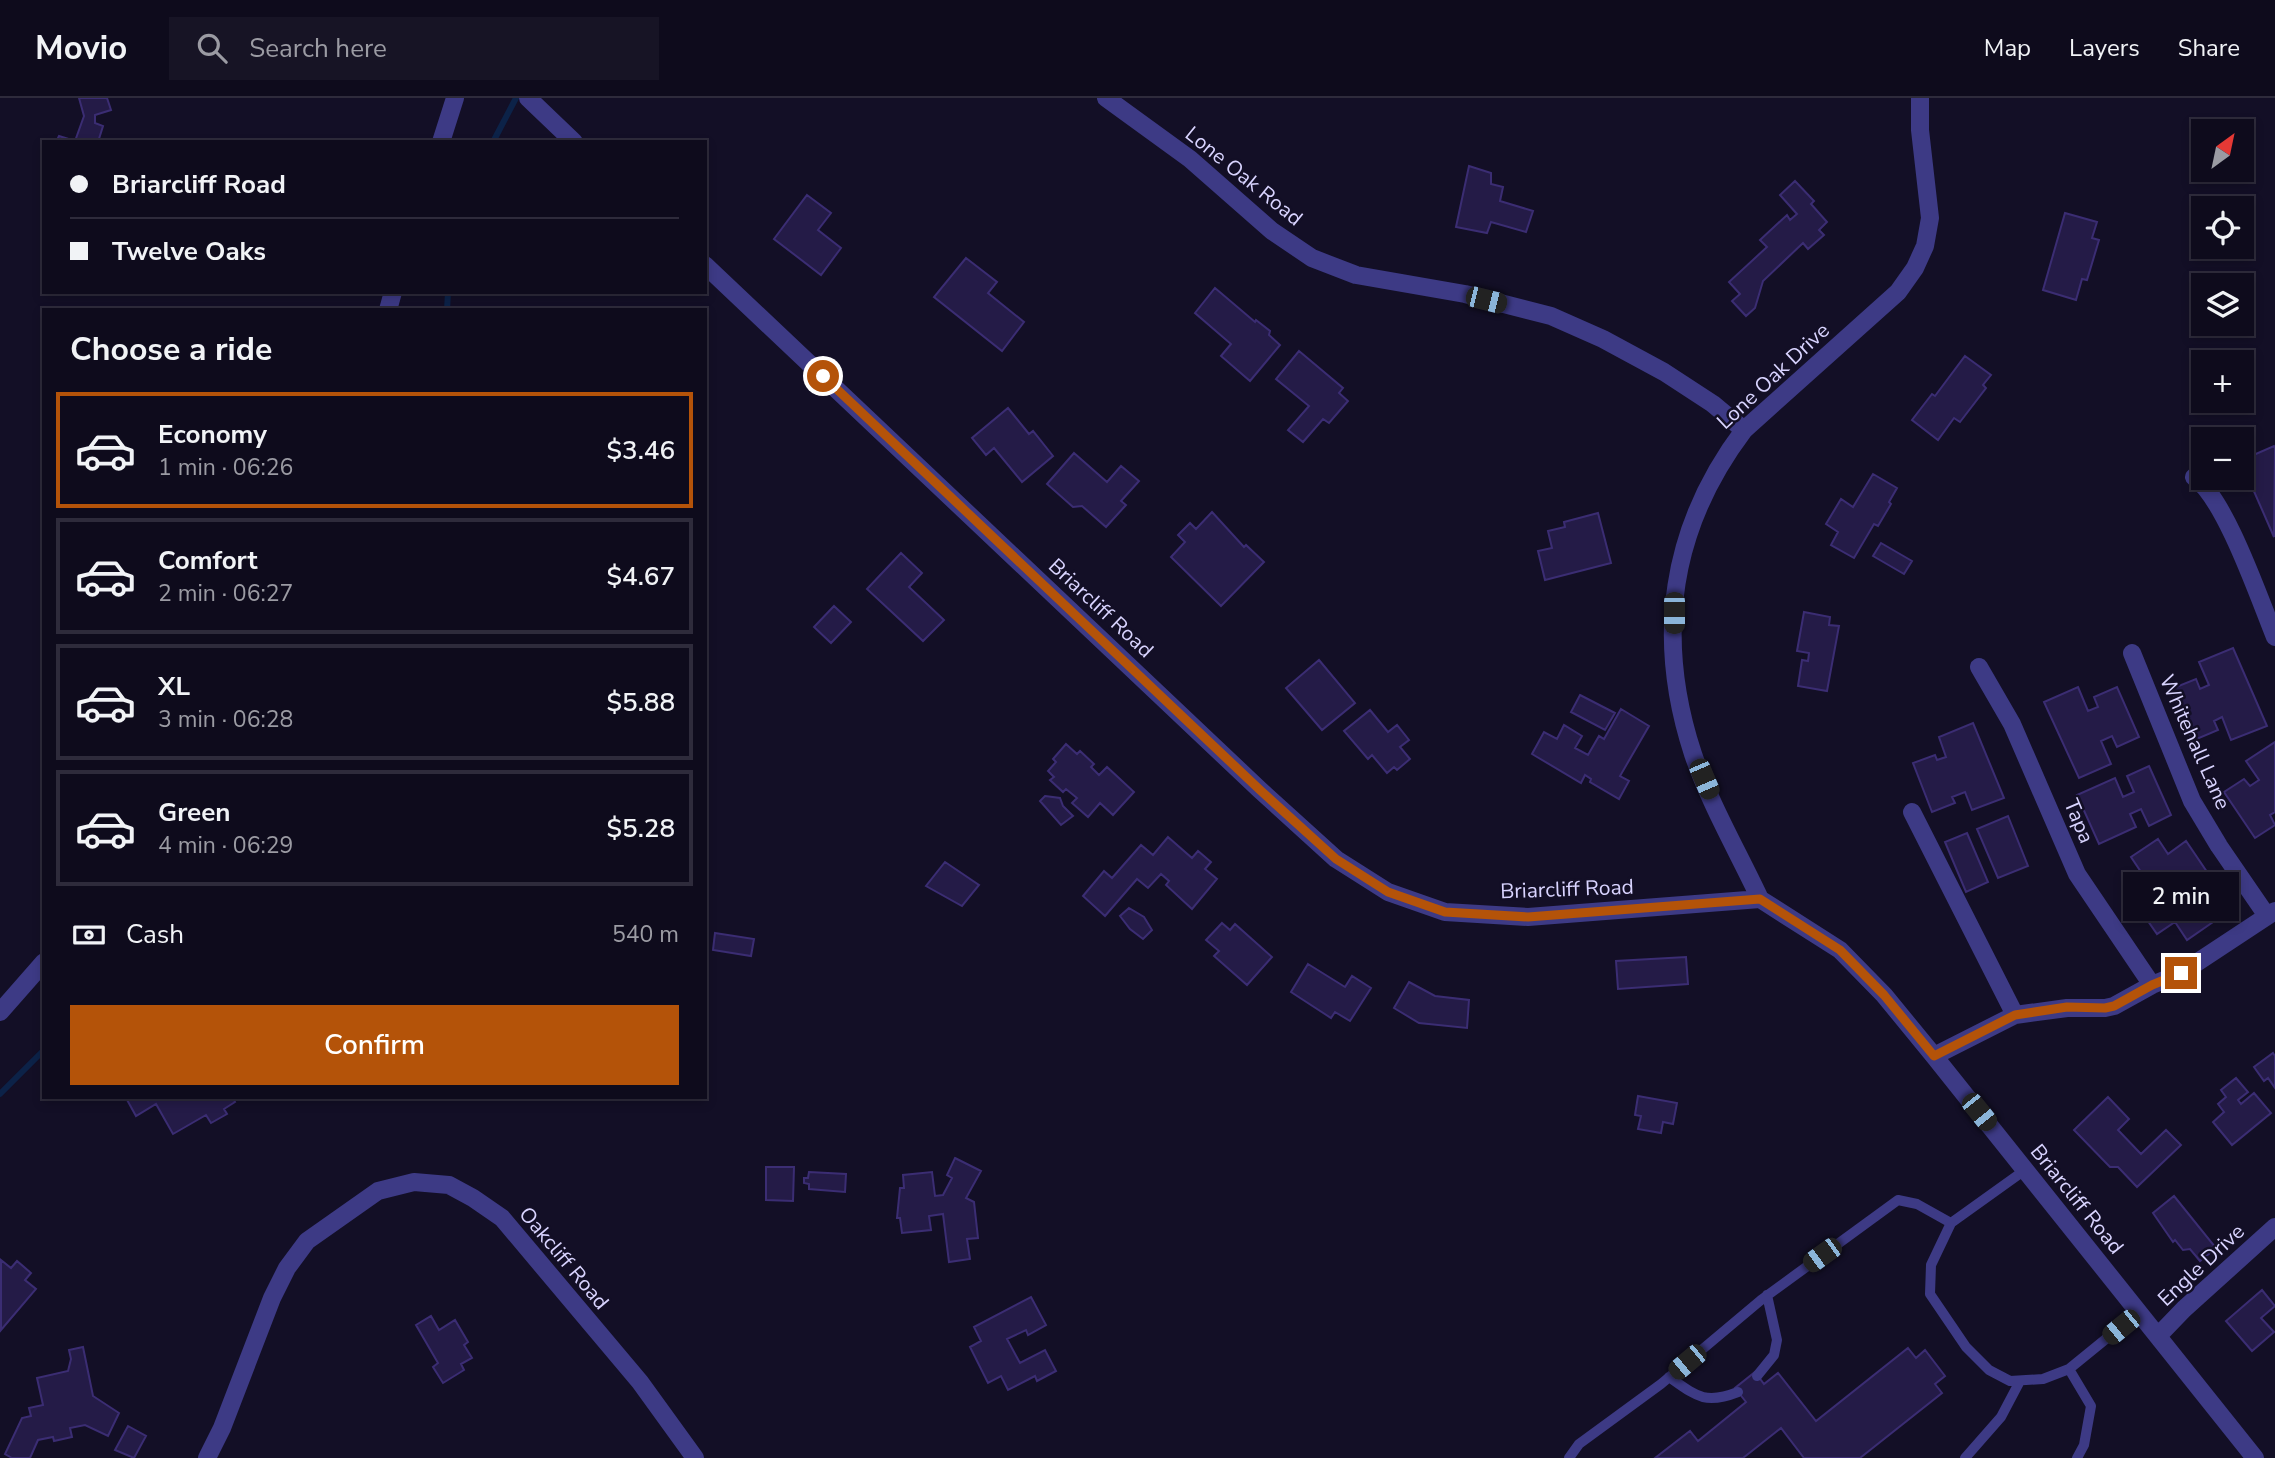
<!DOCTYPE html>
<html lang="en">
<head>
<meta charset="utf-8">
<style>
  body { margin:0; font-family:"Nunito Sans",sans-serif; background:#171425; color:#f1f3f6; height:100vh; display:flex; flex-direction:column; font-size:26px; white-space:nowrap }
  * { box-sizing:border-box; margin:0 }
  p { font-size:23px; color:#9b9ba3 }
  .icon { flex:none; width:38px; height:38px; fill:none; stroke:currentColor; stroke-width:2; stroke-linecap:round; stroke-linejoin:round }
  .map { position:relative; flex:1; overflow:hidden }
  .panel { position:absolute; left:42px; top:210px; width:665px; height:791px; display:flex; flex-direction:column; background:#0e0b1c; border-radius:0px; box-shadow:0 4px 10px #0003,0 0 0 2px #2e2b3b }
  .panel>* { flex:none }
  .banner { position:absolute; left:42px; top:42px; width:665px; height:154px; border-radius:0px; box-shadow:0 4px 10px #0003,0 0 0 2px #2e2b3b; display:grid; align-content:center; height:154px; padding:0 28px; background:#0e0b1c }
  .needle { width:46px; rotate:33deg }
  .controls { position:absolute; left:2191px; top:21px; display:grid; gap:14px }
  .controls a { display:grid; place-items:center; width:63px; height:63px; border-radius:0px; background:#0e0b1c; box-shadow:0 4px 10px #0003,0 0 0 2px #2e2b3b; font-size:35px }
  .end { position:absolute; width:32px; height:32px; margin:-16px; border:9px solid #b45309; background:#fff; box-shadow:0 0 0 4px #fff }
  .from { border-radius:50% }
  .bubble { position:absolute; height:49px; border-radius:0px; background:#0e0b1c; box-shadow:0 4px 10px #0003,0 0 0 2px #2e2b3b; font-size:23px; font-weight:600; line-height:49px; text-align:center }
  .car { position:absolute; width:21px; height:42px; margin:-21px -10px; border-radius:9px; box-shadow:0 0 5px 2px #0007; background:linear-gradient(#222 24%,#8ab4d8 0 40%,#222 0 76%,#8ab4d8 0 86%,#222 0) }
  .banner b { display:flex; align-items:center; gap:24px; height:66px; font-size:26px }
  .banner b+b { border-top:2px solid #2e2b3b }
  .banner i { width:18px; height:18px; background:#f1f3f6 }
  ul { padding:0; list-style:none }
  li { display:flex; align-items:center; gap:21px; height:116px; margin:0 14px 10px; padding:0 14px; border:4px solid #2e2b3b; border-radius:0px }
  li div { flex:1 }
  li b { display:block; font-size:26px }
  li em { font-style:normal; font-weight:600 }
  li.current { border-color:#b45309 }
  li>.icon { width:63px; height:63px; stroke-width:1.5 }
  h2 { padding:0 28px; font-size:32px; line-height:84px }
  .pay { display:flex; align-items:center; gap:18px; height:77px; padding:0 28px; font-size:26px }
  .pay p { margin-inline-start:auto }
  .primary-button { display:flex; gap:14px; margin-top:auto; padding:14px 28px }
  .primary-button a { flex:1; height:80px; border-radius:0px; background:#b45309; color:#fff; font-size:28px; font-weight:600; line-height:80px; text-align:center }
  header { display:flex; align-items:center; gap:42px; box-sizing:border-box; height:98px; padding:0 35px; background:#0e0b1c; border-bottom:2px solid #2e2b3b }
  header strong { font-size:33px }
  nav { display:flex; gap:38px; margin-inline-start:auto; font-size:24px }
  .search { width:490px; height:63px; background:#171425; display:flex; align-items:center; gap:18px; box-sizing:border-box; padding:0 24px; border-radius:0px; color:#9b9ba3; font-size:26px }
  .map>svg:first-child { display:block }
</style>
</head>
<body>
<header>
<strong>Movio</strong>
<div class="search"><svg class="icon" aria-label="search" viewBox="0 0 24 24"><circle cx="10" cy="10" r="6"/><path d="M15 15l6 6"/></svg>Search here</div>
<nav><a>Map</a><a>Layers</a><a>Share</a></nav>
</header>
<div class="map">
<svg width="2275" height="1360" viewBox="0 0 2275 1360">
  <rect width="100%" height="100%" fill="#130f26"/>
  <g fill="none" stroke-linecap="round" stroke-linejoin="round">
    <path stroke="#0c2248" stroke-width="6" d="M493,44L516,0
      M447,212L448,194
      M0,996L44,952"/>
  </g>
  <path fill="#241b47" stroke="#3b2d73" stroke-width="2" d="M79,0H107L111,12L95,17V25L103,28L98,44H56L59,38L75,43L84,18Z
    M1469,68L1491,75V86L1503,89L1500,103L1533,113L1526,134L1491,124L1487,135L1456,129Z
    M1795,83L1814,103L1811,106L1827,124L1819,132L1824,137L1808,151L1803,145L1763,183L1755,210L1746,218L1732,203L1740,196L1729,184L1767,149L1760,142L1787,117L1790,122L1797,116L1780,97Z
    M807,97L831,115L818,132L841,150L821,177L774,141Z
    M2065,115L2097,124L2092,140L2099,142L2087,182L2082,181L2076,202L2043,192Z
    M966,160L997,184L988,195L1024,224L1002,253L934,199Z
    M1215,190L1255,224L1256,222L1270,233L1269,237L1280,247L1250,283L1221,258L1231,246L1195,215Z
    M1299,253L1343,290L1339,295L1348,303L1329,325L1323,321L1303,344L1288,332L1309,308L1276,281Z
    M1965,258L1991,277L1983,287L1986,290L1960,324L1954,320L1938,342L1912,322L1932,296L1935,298Z
    M1008,310L1029,336L1033,333L1053,358L1022,384L994,350L986,357L972,340Z
    M2274,348L2275,350L2274,439L2242,366V362Z
    M1074,355L1107,384L1121,368L1139,383L1121,403L1126,407L1106,429L1082,408L1073,409L1047,386Z
    M1873,376L1897,390L1889,404L1891,406L1878,428L1874,426L1854,460L1831,447L1838,434L1826,426L1841,401L1853,409Z
    M1212,414L1244,449L1246,447L1264,464L1221,508L1171,459L1185,444L1178,437L1190,425L1196,431Z
    M1598,415L1611,465L1545,482L1538,453L1552,450L1548,433L1565,429L1564,424Z
    M1881,445L1912,463L1904,476L1873,458Z
    M901,455L922,475L909,489L944,522L923,543L867,491Z
    M834,508L851,524L831,545L814,529Z
    M1804,514L1830,519L1829,527L1839,528L1827,593L1798,588L1802,562L1808,563L1809,555L1797,553Z
    M2233,550L2267,628L2231,642L2222,619L2214,623L2218,632L2192,643L2171,591L2196,581L2200,591L2209,587L2199,564Z
    M1319,562L1355,605L1322,632L1286,590Z
    M2078,589L2088,613L2098,609L2094,599L2117,589L2139,639L2117,649L2112,638L2101,643L2111,666L2079,680L2044,604Z
    M1580,597L1615,615L1605,632L1571,614Z
    M1621,611L1649,628L1620,678L1629,683L1619,701L1590,684L1591,681L1585,677L1581,685L1532,656L1544,634L1557,641L1564,627L1582,638L1575,650L1588,657L1599,638L1604,641Z
    M1370,612L1388,634L1397,627L1409,642L1400,649L1410,661L1397,672L1394,669L1387,675L1372,657L1368,661L1344,633Z
    M1973,625L2004,700L1972,712L1965,694L1952,699L1955,705L1932,714L1913,665L1935,657L1937,662L1946,659L1939,639Z
    M2275,644V714L2270,717L2275,727L2255,740L2224,694L2244,681L2250,688L2259,682L2246,663Z
    M1066,646L1077,656L1080,653L1094,666L1091,669L1099,677L1107,669L1134,694L1113,717L1100,705L1088,719L1072,705L1077,700L1066,691L1063,694L1050,682L1054,679L1048,673L1056,664L1053,661Z
    M2149,668L2171,717L2149,728L2141,711L2130,716L2136,729L2099,746L2077,697L2115,680L2123,699L2134,694L2127,678Z
    M1045,698L1060,700L1063,708L1073,718L1061,727L1040,703Z
    M2008,718L2028,768L1998,780L1977,731Z
    M1967,735L1988,784L1966,794L1945,744Z
    M1168,739L1192,760L1198,753L1211,764L1205,771L1217,781L1192,811L1166,787L1169,783L1161,776L1148,790L1137,781L1105,818L1083,798L1104,773L1112,780L1141,747L1153,757Z
    M2158,741L2168,756L2186,743L2222,796L2202,809L2213,824L2187,842L2175,824L2157,836L2123,787L2141,774L2131,759Z
    M945,764L979,787L962,808L926,788Z
    M1129,810L1144,819L1152,832L1143,841L1130,831L1120,818Z
    M1222,825L1230,832L1235,826L1272,859L1247,887L1214,858L1219,853L1206,842Z
    M715,835L754,841L751,858L713,852Z
    M1686,859L1688,886L1618,891L1616,863Z
    M1308,866L1345,889L1352,878L1371,890L1350,923L1335,914L1331,920L1291,894Z
    M1409,884L1435,898L1469,902L1467,930L1419,925L1394,910Z
    M2273,955L2275,958V990L2268,980L2264,983L2254,969Z
    M2236,980L2248,994L2238,1002L2241,1006L2254,995L2271,1015L2232,1047L2213,1024L2224,1014L2218,1006L2226,999L2221,992Z
    M1638,998L1677,1005L1673,1026L1663,1024L1661,1035L1638,1031L1641,1018L1635,1017Z
    M232,999L235,1004L224,1011L227,1016L211,1025L206,1017L173,1036L156,1006L136,1018L126,1000Z
    M2108,999L2129,1021L2118,1032L2141,1056L2166,1032L2181,1047L2137,1089L2118,1069H2110L2074,1032Z
    M955,1060L981,1073L966,1100L974,1104L978,1140L967,1141L970,1161L949,1164L943,1116L929,1118L931,1132L902,1135L900,1120H897L900,1090H904L903,1077L932,1074L935,1098L943,1097L952,1080L947,1077Z
    M766,1069H794L793,1103L766,1102Z
    M809,1074L846,1076L845,1094L809,1091V1086L804,1085V1080H808Z
    M2174,1098L2216,1150L2200,1163L2190,1151L2183,1152L2175,1142L2173,1144L2153,1115Z
    M1,1162L11,1170L17,1163L31,1175L25,1182L36,1191L1,1232Z
    M2262,1192L2275,1208L2261,1220L2274,1234L2252,1253L2226,1223Z
    M1031,1199L1046,1227L1028,1237L1026,1232L1007,1241L1020,1265L1045,1252L1056,1273L1037,1283L1035,1278L1008,1292L1001,1278L988,1285L970,1249L981,1243L974,1229Z
    M431,1218L439,1232L455,1222L468,1244L464,1247L472,1260L461,1266L464,1272L443,1285L433,1269L438,1265L416,1227Z
    M83,1249L93,1298L119,1315L108,1338L85,1327L70,1330L72,1339L54,1343L53,1339L38,1342L30,1360H12L5,1356L22,1320L31,1318L29,1310L43,1307L37,1280L68,1273L71,1261L69,1252Z
    M1908,1250L1916,1260L1925,1252L1945,1278L1935,1286L1942,1295L1860,1360H1804L1781,1330L1743,1360H1655L1690,1333L1698,1343L1746,1304L1735,1290L1755,1274L1764,1286L1778,1275L1816,1323Z
    M128,1328L146,1338L134,1360L115,1352Z"/>
  <g fill="none" stroke-linecap="round" stroke-linejoin="round">
    <path stroke="#3d3a85" stroke-width="10" d="M1951,1125L1931,1167L1930,1196L1966,1249L1989,1272L2010,1283L2043,1281L2069,1271
      M1757,1278L1774,1257L1777,1242L1767,1197
      M1669,1279C1696,1298 1705,1307 1738,1294
      M1569,1360L1579,1346L1661,1286L1761,1202L1898,1102L1917,1106L1951,1125L2025,1072
      M1965,1360L2001,1319L2020,1283
      M2077,1360L2084,1347L2091,1308L2069,1271L2139,1214"/>
    <path stroke="#3d3a85" stroke-width="18" d="M528,0L574,44
      M1106,0L1190,61L1272,133L1312,160L1356,177L1465,196L1551,218L1603,241L1664,274L1713,306L1744,332
      M441,44L455,0
      M705,167L1260,692L1336,761L1388,794L1445,814L1528,819L1760,801L1840,852L1884,897L1934,958L2255,1360
      M388,212L393,194
      M2194,379C2225,400 2259,500 2275,539
      M2132,555L2192,703L2219,748L2267,818
      M1979,569L2012,626L2077,776L2152,887
      M1912,714L2015,917
      M1760,801C1738,754 1710,706 1693,656C1655,540 1670,430 1744,332L1898,194L1915,170L1925,148L1930,120L1920,32V0
      M0,914L44,864
      M1934,958L2015,917L2067,910H2105L2114,908L2152,887L2181,875L2275,813
      M2158,1238L2184,1211L2275,1129
      M207,1360L222,1330L272,1200L287,1170L307,1143L378,1093L414,1084L449,1087L473,1100L502,1120L640,1284L695,1360"/>
  </g>
  <g fill="none" stroke-linecap="round" stroke-linejoin="round">
    <path stroke="#b45309" stroke-width="9" d="M823,278L1260,692L1336,761L1388,794L1445,814L1528,819L1760,801L1840,852L1884,897L1934,958L2015,917L2067,909L2105,910L2114,908L2152,887L2181,875"/>
  </g>
  <g text-anchor="middle" stroke-width="5" stroke-linejoin="round" paint-order="stroke">
    <g font-size="21" fill="#d9d4ff" stroke="#130f26">
      <text transform="translate(1244 78) rotate(39)" y="7">Lone Oak Road</text>
      <text transform="translate(1773 278) rotate(-43)" y="7">Lone Oak Drive</text>
      <text transform="translate(1101 510) rotate(43)" y="7">Briarcliff Road</text>
      <text transform="translate(2195 644) rotate(66)" y="7">Whitehall Lane</text>
      <text transform="translate(2079 723) rotate(67)" y="7">Tapa</text>
      <text transform="translate(1567 791) rotate(-2)" y="7">Briarcliff Road</text>
      <text transform="translate(2077 1101) rotate(51)" y="7">Briarcliff Road</text>
      <text transform="translate(564 1160) rotate(50)" y="7">Oakcliff Road</text>
      <text transform="translate(2201 1167) rotate(-43)" y="7">Engle Drive</text>
    </g>
  </g>
</svg>
<div class="controls">
<a><svg class="needle" viewBox="-14 -14 28 28"><path d="M0-13l5 13h-10z" fill="#e53935"/><path d="M0 13l5-13h-10z" fill="#9b9ba3"/></svg></a>
<a><svg class="icon" aria-label="locate" viewBox="0 0 24 24"><circle cx="12" cy="12" r="6"/><path d="M12 2v4M12 18v4M2 12h4M18 12h4"/></svg></a>
<a><svg class="icon" aria-label="layers" viewBox="0 0 24 24"><path d="M12 4l9 5-9 5-9-5zM3 14l9 5 9-5"/></svg></a>
<a>+</a>
<a>−</a>
</div>
<i class="end from" style="left:823px;top:278px"></i>
<i class="end" style="left:2181px;top:875px"></i>
<div class="bubble" style="left:2123px;top:774px;width:116px">2 min</div>
<i class="car" style="left:1486px;top:202px;rotate:104deg"></i>
<i class="car" style="left:1674px;top:515px;rotate:180deg"></i>
<i class="car" style="left:1704px;top:681px;rotate:157deg"></i>
<i class="car" style="left:1979px;top:1014px;rotate:141deg"></i>
<i class="car" style="left:1822px;top:1157px;rotate:234deg"></i>
<i class="car" style="left:2121px;top:1229px;rotate:231deg"></i>
<i class="car" style="left:1687px;top:1264px;rotate:230deg"></i>
<div class="banner">
<b><i class="from"></i>Briarcliff Road</b>
<b><i></i>Twelve Oaks</b>
</div>
<section class="panel">
<h2>Choose a ride</h2>
<ul>
<li class="current"><svg class="icon" aria-label="car" viewBox="0 0 24 24"><path d="M5 17H2v-5l4-1 3-4h7l3 4 3 1v5h-3M9 17h6M6 11h13"/><circle cx="7" cy="17" r="2"/><circle cx="17" cy="17" r="2"/></svg><div><b>Economy</b><p>1 min · 06:26</p></div><em>$3.46</em></li>
<li><svg class="icon" aria-label="car" viewBox="0 0 24 24"><path d="M5 17H2v-5l4-1 3-4h7l3 4 3 1v5h-3M9 17h6M6 11h13"/><circle cx="7" cy="17" r="2"/><circle cx="17" cy="17" r="2"/></svg><div><b>Comfort</b><p>2 min · 06:27</p></div><em>$4.67</em></li>
<li><svg class="icon" aria-label="car" viewBox="0 0 24 24"><path d="M5 17H2v-5l4-1 3-4h7l3 4 3 1v5h-3M9 17h6M6 11h13"/><circle cx="7" cy="17" r="2"/><circle cx="17" cy="17" r="2"/></svg><div><b>XL</b><p>3 min · 06:28</p></div><em>$5.88</em></li>
<li><svg class="icon" aria-label="car" viewBox="0 0 24 24"><path d="M5 17H2v-5l4-1 3-4h7l3 4 3 1v5h-3M9 17h6M6 11h13"/><circle cx="7" cy="17" r="2"/><circle cx="17" cy="17" r="2"/></svg><div><b>Green</b><p>4 min · 06:29</p></div><em>$5.28</em></li>
</ul>
<div class="pay"><svg class="icon" aria-label="cash" viewBox="0 0 24 24"><path d="M3 7h18v10H3z"/><circle cx="12" cy="12" r="2"/></svg>Cash<p>540 m</p></div>
<div class="primary-button"><a>Confirm</a></div>
</section>
</div>
</body>
</html>
